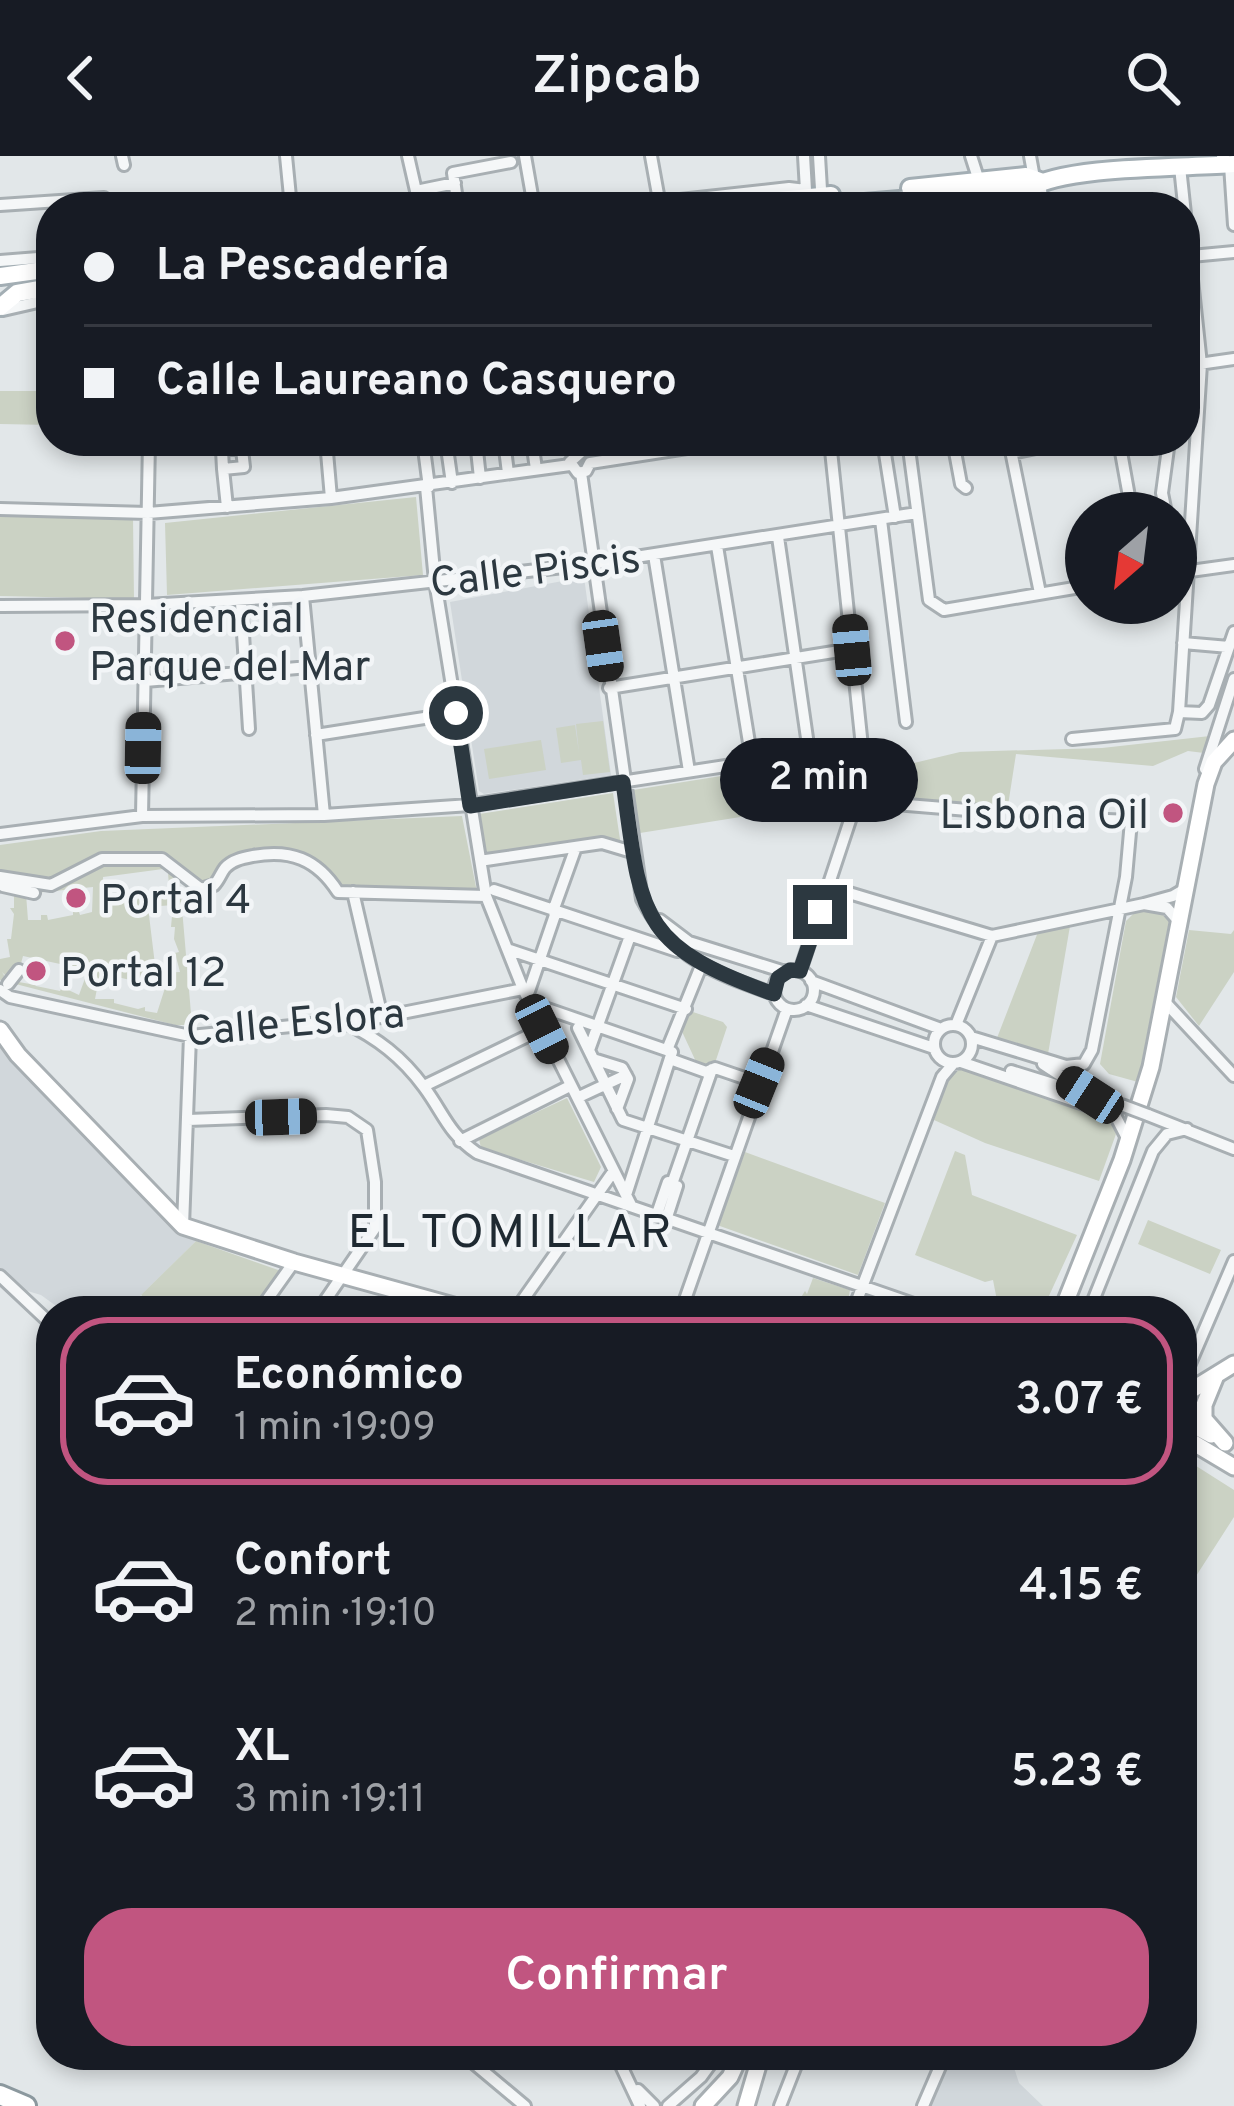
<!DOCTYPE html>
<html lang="es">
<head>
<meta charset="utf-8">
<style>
  body { margin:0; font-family:Overpass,sans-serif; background:#242831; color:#f1f3f6; height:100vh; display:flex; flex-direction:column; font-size:45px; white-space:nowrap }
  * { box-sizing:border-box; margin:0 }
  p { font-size:39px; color:#9ea1a6 }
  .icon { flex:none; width:66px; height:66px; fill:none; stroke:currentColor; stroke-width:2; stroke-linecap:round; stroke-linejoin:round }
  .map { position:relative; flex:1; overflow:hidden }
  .details { position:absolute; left:36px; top:1140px; width:1161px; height:774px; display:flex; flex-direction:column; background:#171b24; border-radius:48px; box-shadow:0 6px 18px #0003 }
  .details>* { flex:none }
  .banner { position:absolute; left:36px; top:36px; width:1164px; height:264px; border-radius:48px; box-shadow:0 6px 18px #0003; display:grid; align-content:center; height:264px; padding:0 48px; background:#171b24 }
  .needle { width:78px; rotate:208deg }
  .tools { position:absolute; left:1065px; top:336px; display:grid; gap:24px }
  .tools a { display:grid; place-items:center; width:132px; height:132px; border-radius:50%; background:#171b24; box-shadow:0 6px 18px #0003; font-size:60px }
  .end { position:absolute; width:54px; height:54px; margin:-27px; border:15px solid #2c3840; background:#fff; box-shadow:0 0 0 6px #fff }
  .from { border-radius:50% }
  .bubble { position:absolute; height:84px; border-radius:42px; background:#171b24; box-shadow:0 6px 18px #0003; font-size:39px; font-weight:600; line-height:84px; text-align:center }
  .car { position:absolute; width:36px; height:72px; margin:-36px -18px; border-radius:15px; box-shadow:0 0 9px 3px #0007; background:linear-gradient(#222 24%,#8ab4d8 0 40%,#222 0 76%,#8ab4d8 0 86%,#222 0) }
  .banner b { display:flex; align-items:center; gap:42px; height:114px; font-size:45px }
  .banner b+b { border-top:3px solid #363941 }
  .banner i { width:30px; height:30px; background:#f1f3f6 }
  ul { padding:21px 0 0; list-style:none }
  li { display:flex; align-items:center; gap:36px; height:168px; margin:0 24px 18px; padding:0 24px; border:6px solid transparent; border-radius:48px }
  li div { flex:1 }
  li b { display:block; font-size:45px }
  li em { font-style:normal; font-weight:600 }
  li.selected { border-color:#c15580 }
  li>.icon { width:108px; height:108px; stroke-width:1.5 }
  .primary-button { display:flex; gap:24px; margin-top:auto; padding:24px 48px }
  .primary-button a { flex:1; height:138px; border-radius:48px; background:#c15580; color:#fff; font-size:48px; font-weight:600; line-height:138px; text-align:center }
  header { display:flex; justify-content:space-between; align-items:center; height:156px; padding:0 48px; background:#171b24; font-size:54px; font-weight:600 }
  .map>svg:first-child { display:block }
</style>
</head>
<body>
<header><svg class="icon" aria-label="back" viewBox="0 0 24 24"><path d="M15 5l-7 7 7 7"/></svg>Zipcab<svg class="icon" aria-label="search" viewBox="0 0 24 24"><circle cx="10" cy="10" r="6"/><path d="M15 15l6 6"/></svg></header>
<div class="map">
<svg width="1234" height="1950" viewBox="0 0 1234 1950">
  <rect width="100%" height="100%" fill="#e2e7e9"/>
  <path fill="#d1d7db" d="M584,421L611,619L484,638L479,635L450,446Z
    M0,884L47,944L171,1071L196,1085L125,1155H63L41,1139L24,1134L0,1113Z
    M953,1899H1010L1019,1927L1043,1950H930Z"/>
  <path fill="#cbd2c4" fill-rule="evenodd" d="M0,235H51V269L0,268Z
    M416,341L423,419L167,439L165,367Z
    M0,360L133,361L134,443L0,440Z
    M603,565L610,616L583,619L581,604L561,607L556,572L575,569L579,597L576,568Z
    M1210,580L1204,597L1188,595L1153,610L1016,598L1007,656L868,641L872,617L960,596L1102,592Z
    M541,584L546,614L489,623L484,593Z
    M855,599L848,644L640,677L633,634Z
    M613,637L621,690L487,702L479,658Z
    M462,660L477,736L347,734C337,728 336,722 328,714C310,694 262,689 238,700C223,707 219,725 202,729L159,698L99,699L53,724L0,718V689L101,675Z
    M101,707H159L179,717L192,869H175L0,824V803L10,801L7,783H11L14,758L10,752H14V738L0,735V724C45,739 60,726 101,707ZM163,713L168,717L169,730L163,740L149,737V741L137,740L132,745L125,746L124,742L104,747L103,721ZM93,731L92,756L80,759L78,753L73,754V759L48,764L47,759H41V764H28L26,738ZM173,749L171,771H175L174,783L179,796L175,797L180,816L156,817L148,751ZM23,800L88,814L79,839L62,831L60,835L36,830L31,824L30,828L7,824L2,816L9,823L20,811ZM100,817L165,832L157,857L145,855V851L138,853L114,847V843H95Z
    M1158,752L1169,766L1138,926L1109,918L1100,908L1126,765L1136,755Z
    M1070,770L1048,898L997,882L1038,776Z
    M1189,774L1231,778L1234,774V816L1199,870L1176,841Z
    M690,855L723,866L727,871L715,907L705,912L698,910L678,867Z
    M961,912L1111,964L1116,978L1099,1025L985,987L934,964L948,922Z
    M567,942L601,1011L594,1026L481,992L479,983Z
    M955,995L965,999L972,1039L1077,1079L1042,1155H999L993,1124L985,1126L915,1099Z
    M745,996L885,1047L858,1119L717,1069Z
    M1148,1064L1221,1094L1210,1118L1138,1088Z
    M196,1085L281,1115L254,1155H160L141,1139Z
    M813,1122L850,1134L846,1155H809L795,1147L793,1155L768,1154L759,1145L760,1141L787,1152L792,1142L800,1143L805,1135L807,1138Z
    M1182,1301L1234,1334V1361L1182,1442Z"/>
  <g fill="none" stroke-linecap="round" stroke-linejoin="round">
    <g stroke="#a8afb3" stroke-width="16">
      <path id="street" d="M122,0L124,9
        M286,0L291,51
        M408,0L416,35L455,27
        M525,0L534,51
        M651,0L659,44
        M819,0L821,33
        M971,0L979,25
        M1030,0L1034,22
        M1222,0L1230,9L1234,69
        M1040,25L1043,51
        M0,49L104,42V51
        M458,51L453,17L511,6
        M616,51L789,32L806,34L804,0
        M1191,100L1234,96
        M0,105L51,101
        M3,154L51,143
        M1185,210L1234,203
        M326,285L331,342
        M423,285L429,331
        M446,285L452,327
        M476,285L480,322
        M504,285L508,317
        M532,285L536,313
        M883,285L895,361
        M908,285L929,444L944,454L1086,430
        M953,285L961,328L966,332
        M1009,285L1040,437
        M1119,285L1132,357
        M580,297L570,306L578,317L586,315L590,307L732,285
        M1011,297L1070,285
        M223,313L222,294L242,291
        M581,317L642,743C673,803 714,817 774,838
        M426,331L435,425L486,740L523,833L631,1049
        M227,351L223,313L244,311L241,285
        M0,353L148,357L331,342L570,309
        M1166,357L1162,337L1169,285
        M881,364L906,566
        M778,381L809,596
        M717,390L752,605
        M654,399L689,615
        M1176,417L1234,409
        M241,446L249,573
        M1,450L146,449L303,440
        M1183,487L1229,491
        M145,525L309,511
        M609,532L852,493
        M1179,556L1202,557L1209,549L1234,476
        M316,579L456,557
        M1072,583L1175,573L1179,556L1201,208L1180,11
        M1205,613L1234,523
        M859,645L992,656
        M324,659L303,440L591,408L917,357
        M142,660L149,285
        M0,678L142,660L324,659L470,649L863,589
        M486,704L602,687L632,696
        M0,721L51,729L102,703H162L201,733L214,729C219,724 221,717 225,712C232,704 243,702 253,700C290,693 317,703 338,736L486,740
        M3,730L34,737
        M829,731L992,780L1144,748
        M494,734L677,795
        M353,736L382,861
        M553,755L576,691
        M660,764L689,786L785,816
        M1181,768L1167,752L1144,748L1173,740L1185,733
        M510,794L686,853
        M774 834a20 20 0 1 1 40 0a20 20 0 1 1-40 0Z
        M800,815L865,619L830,285
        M811,825L941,873
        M8,828L19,814
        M0,834L10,841L190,880L382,861L523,833
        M529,835L556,756
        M1165,846L1234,920
        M536,849L672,896L626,1039
        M806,849L934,892
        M344,866C377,882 402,901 424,931C444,958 448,977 477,997L934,1155
        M934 888a19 19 0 1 1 38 0a19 19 0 1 1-38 0Z
        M956,869L992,780
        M578,872L623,964L734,1000
        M971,881L1066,910L1084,908L1092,894L1126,721L1131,665L1107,664
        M589,894L630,780
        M667,894L701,810
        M593,903L622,912L628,923L617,953
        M670,903L706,916L715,912L759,927
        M961,906L1104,955L1116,961L1127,982
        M1043,908L1078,931
        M1011,915L1124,950
        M424,930L542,873
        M581,940L626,919
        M1148,959L1234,993
        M188,964L326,959L348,961L367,974L375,1026V1072L318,1155
        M460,985L570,930
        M672,1028L712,913
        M657,1058L668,1026L677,1030L667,1061
        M183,1070L190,880
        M0,1120L51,1168
        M259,1155L294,1106
        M515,1155L613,1016
        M681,1155L787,853
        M853,1155L942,921L953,908
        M1089,1155L1153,995L1167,978L1187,973
        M1182,1226L1234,1105
        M464,1899L525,1950
        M616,1899L640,1950
        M638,1934L654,1950
        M668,1950L701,1921L717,1899
        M780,1950L800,1899
        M923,1950L945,1899"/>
    </g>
    <g stroke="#a8afb3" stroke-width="21">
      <path id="secondary" d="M0,874L18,899L183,1070L294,1106L472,1155
        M1062,1155L1122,1004L1151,911L1206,628L1214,606L1234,584
        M1215,1222L1204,1249V1263L1225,1287
        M1182,1240L1234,1208
        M1182,1263L1211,1279
        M1182,1280L1234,1311
        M703,1950L730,1921L740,1899
        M746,1950L761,1899"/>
    </g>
    <g stroke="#a3aeb4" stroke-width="22">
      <path id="primary" d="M910,32L1026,20L1040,25
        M704,51L831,39
        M818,51L1028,33C1065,9 1185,12 1234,8
        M0,120L51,113
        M0,151L17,137L51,131"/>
    </g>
    <g stroke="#8b989e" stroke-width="24">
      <path id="highway" d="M0,1939L26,1950"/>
    </g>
    <use href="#street" stroke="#f5f7f8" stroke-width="10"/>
    <use href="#secondary" stroke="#fff" stroke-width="15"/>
    <use href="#primary" stroke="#fff" stroke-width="16"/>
    <use href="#highway" stroke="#fff" stroke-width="18"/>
    <g stroke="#a8afb3" stroke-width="16" stroke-linecap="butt">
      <path id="street-bridge" d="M1124,950L1148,959"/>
    </g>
    <use href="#street-bridge" stroke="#f5f7f8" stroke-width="10"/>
  </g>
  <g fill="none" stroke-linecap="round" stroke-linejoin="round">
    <path stroke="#2c3840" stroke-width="15" d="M456,557L470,650L623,626C641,760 638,790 774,838L778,822L790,814L800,815L820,756"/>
  </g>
  <g fill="#c15580" stroke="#f2f5f7" stroke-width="4.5">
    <circle cx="65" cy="485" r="12"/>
    <circle cx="1173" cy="657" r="12"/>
    <circle cx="76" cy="742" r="12"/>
    <circle cx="36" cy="815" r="12"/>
  </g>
  <g text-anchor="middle" stroke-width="9" stroke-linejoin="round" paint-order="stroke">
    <g font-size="42" fill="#2c3840" stroke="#f2f5f7">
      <text transform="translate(535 413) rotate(-7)" y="15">Calle Piscis</text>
      <text transform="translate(295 865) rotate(-5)" y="15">Calle Eslora</text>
    </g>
    <g font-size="42" fill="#2c3840" stroke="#f2f5f7" text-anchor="start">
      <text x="89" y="476">Residencial<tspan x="89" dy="48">Parque del Mar</tspan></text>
      <text x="1149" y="672" text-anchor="end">Lisbona Oil</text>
      <text x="100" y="757">Portal 4</text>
      <text x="60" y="830">Portal 12</text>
    </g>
    <g font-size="48" letter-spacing="3" fill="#1e2931" stroke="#f2f5f7">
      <text x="511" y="1091">EL TOMILLAR</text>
    </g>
  </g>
</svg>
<div class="tools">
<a><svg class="needle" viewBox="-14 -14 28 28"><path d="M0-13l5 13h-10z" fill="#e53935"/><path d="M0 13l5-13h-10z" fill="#9ea1a6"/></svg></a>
</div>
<i class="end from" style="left:456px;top:557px"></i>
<i class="end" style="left:820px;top:756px"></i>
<div class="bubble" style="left:720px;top:582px;width:198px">2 min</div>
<i class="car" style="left:603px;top:490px;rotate:172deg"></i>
<i class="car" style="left:852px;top:494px;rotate:355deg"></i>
<i class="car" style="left:143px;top:592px;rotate:1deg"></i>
<i class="car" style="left:542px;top:873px;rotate:154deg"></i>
<i class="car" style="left:759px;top:927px;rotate:22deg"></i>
<i class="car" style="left:1090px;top:939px;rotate:303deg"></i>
<i class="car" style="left:281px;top:961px;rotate:88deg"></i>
<div class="banner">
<b><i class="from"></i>La Pescadería</b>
<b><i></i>Calle Laureano Casquero</b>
</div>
<section class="details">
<ul>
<li class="selected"><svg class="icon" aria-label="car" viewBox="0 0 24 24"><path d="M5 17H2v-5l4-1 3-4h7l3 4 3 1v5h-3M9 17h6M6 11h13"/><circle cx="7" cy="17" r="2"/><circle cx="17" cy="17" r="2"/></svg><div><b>Económico</b><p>1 min · 19:09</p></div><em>3.07 €</em></li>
<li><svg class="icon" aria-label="car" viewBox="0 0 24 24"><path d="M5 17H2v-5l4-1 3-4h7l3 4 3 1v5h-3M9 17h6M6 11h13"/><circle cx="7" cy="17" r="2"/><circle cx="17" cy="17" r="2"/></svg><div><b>Confort</b><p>2 min · 19:10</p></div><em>4.15 €</em></li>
<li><svg class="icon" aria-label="car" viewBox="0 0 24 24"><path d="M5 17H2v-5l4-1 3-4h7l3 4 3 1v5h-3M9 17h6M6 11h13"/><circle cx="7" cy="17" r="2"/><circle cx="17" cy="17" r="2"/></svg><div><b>XL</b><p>3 min · 19:11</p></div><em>5.23 €</em></li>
</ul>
<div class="primary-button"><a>Confirmar</a></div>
</section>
</div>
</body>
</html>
